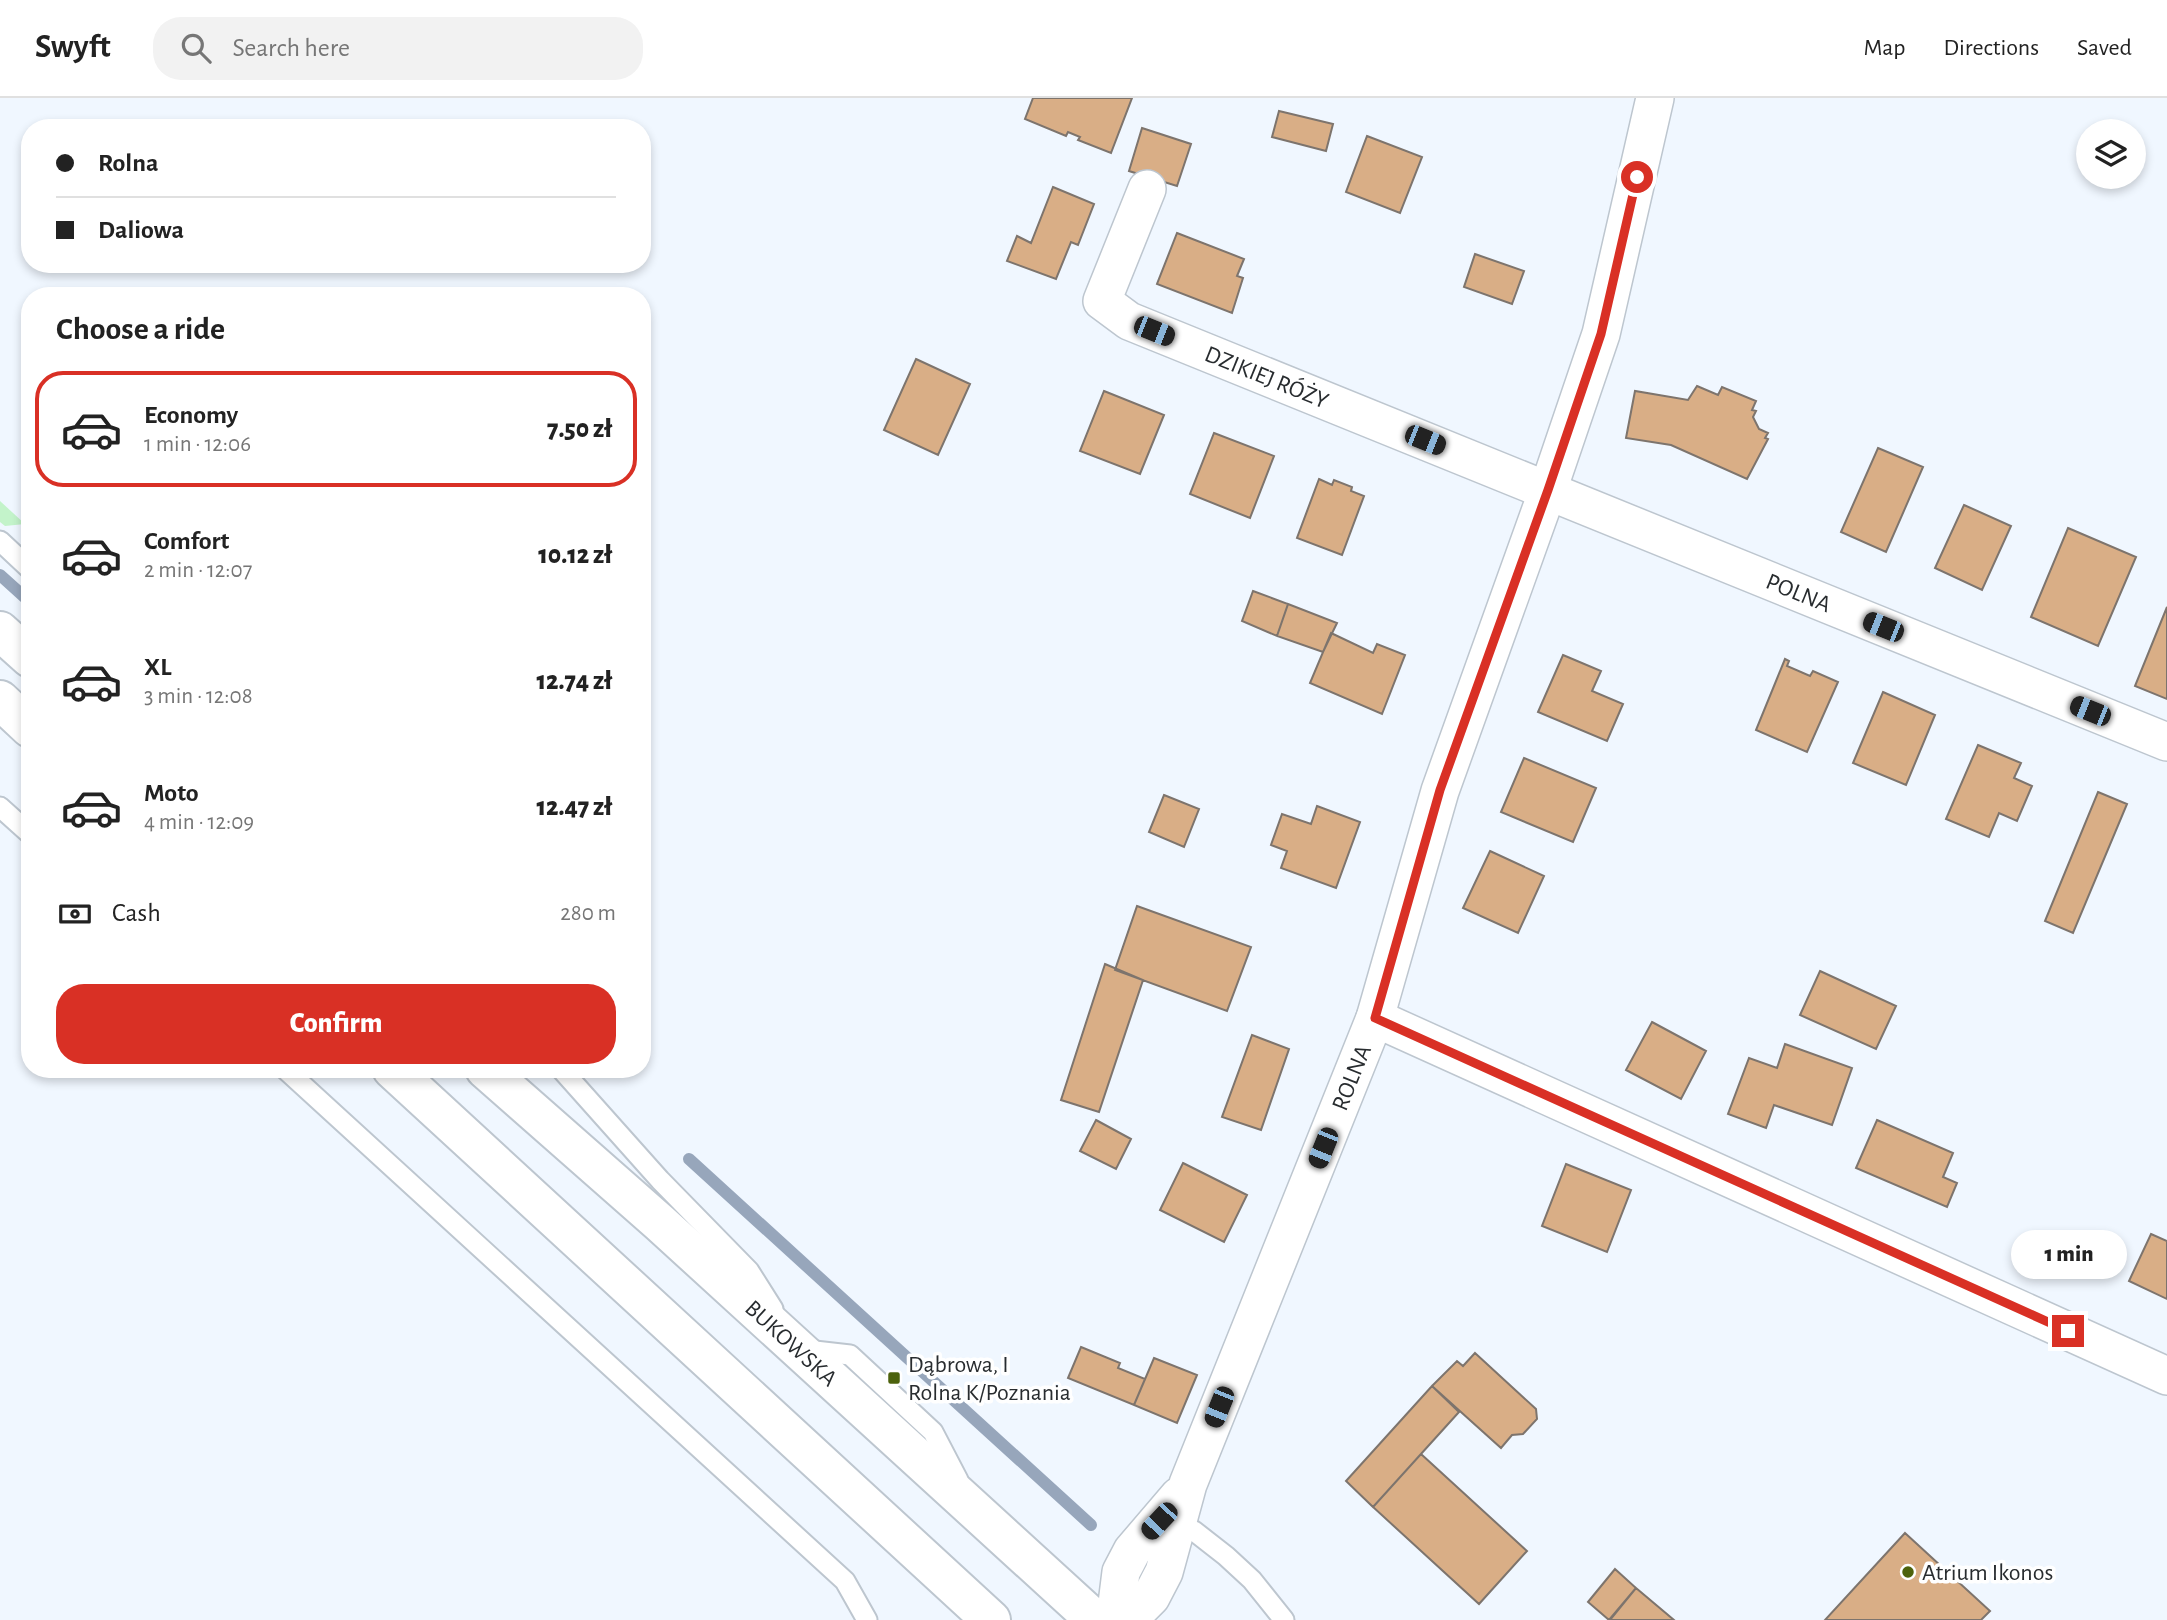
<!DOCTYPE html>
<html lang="en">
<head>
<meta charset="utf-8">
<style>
  body { margin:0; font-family:"Alegreya Sans",sans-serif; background:#f2f2f2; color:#222; height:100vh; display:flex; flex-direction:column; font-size:26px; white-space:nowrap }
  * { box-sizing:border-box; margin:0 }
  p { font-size:23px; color:#767676 }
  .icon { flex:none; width:38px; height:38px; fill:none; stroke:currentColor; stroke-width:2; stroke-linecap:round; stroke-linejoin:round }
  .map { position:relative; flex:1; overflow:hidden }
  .drawer { position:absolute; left:21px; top:189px; width:630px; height:791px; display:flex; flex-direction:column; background:#fff; border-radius:28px; box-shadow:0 4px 10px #0003 }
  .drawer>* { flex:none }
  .guide { position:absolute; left:21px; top:21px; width:630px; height:154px; border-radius:28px; box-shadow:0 4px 10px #0003; display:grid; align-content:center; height:154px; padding:0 35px; background:#fff }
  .fabs { position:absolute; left:2076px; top:21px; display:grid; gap:14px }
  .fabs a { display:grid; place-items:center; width:70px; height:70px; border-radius:50%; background:#fff; box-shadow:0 4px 10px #0003; font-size:35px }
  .end { position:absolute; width:32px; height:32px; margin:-16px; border:9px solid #d93025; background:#fff; box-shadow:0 0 0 4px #fff }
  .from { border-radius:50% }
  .bubble { position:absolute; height:49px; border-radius:24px; background:#fff; box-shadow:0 4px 10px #0003; font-size:23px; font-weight:800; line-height:49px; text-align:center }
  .car { position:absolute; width:21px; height:42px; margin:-21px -10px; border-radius:9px; box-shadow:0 0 5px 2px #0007; background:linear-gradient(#222 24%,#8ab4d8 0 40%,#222 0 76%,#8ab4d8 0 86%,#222 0) }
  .guide b { display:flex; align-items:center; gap:24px; height:66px; font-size:26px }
  .guide b+b { border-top:2px solid #e0e0e0 }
  .guide i { width:18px; height:18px; background:#222 }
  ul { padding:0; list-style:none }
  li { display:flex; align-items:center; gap:21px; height:116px; margin:0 14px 10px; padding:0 21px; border:4px solid transparent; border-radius:28px }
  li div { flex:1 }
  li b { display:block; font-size:26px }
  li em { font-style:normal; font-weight:800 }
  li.selected { border-color:#d93025 }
  li>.icon { width:63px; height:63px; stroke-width:1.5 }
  h2 { padding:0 35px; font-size:32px; line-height:84px }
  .pay { display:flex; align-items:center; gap:18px; height:77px; padding:0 35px; font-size:26px }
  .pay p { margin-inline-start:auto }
  .cta { display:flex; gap:14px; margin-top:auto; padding:14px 35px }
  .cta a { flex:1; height:80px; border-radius:28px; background:#d93025; color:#fff; font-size:28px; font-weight:800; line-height:80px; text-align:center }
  header { display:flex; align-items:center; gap:42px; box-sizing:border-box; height:98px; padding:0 35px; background:#fff; border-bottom:2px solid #e0e0e0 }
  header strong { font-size:33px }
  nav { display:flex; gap:38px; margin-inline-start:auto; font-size:24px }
  .search { width:490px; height:63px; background:#f2f2f2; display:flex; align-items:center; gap:18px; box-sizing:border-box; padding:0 24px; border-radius:28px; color:#767676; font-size:26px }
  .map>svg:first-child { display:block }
</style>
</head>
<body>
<header>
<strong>Swyft</strong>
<div class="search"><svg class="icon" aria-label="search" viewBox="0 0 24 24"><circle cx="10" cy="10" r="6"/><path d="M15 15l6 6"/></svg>Search here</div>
<nav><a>Map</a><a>Directions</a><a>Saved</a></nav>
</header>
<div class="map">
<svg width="2167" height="1522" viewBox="0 0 2167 1522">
  <rect width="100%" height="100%" fill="#f0f7ff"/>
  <path fill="#c3f3ca" d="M0,403L25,426L5,428L0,424Z"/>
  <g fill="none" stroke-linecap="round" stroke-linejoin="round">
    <path stroke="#97a6bb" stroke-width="12" d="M0,477L30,504
      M689,1061L1091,1427"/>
  </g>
  <path fill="#d9ae86" stroke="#7d746d" stroke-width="2" d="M1033,0H1132L1111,55L1078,42L1080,39L1068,34L1066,38L1025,21Z
    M1279,13L1333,26L1326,53L1272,39Z
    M1142,30L1191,46L1177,88L1129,73Z
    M1367,38L1422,59L1400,115L1346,94Z
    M1053,89L1094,106L1078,147L1071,144L1056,181L1007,163L1017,138L1031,145Z
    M1177,135L1244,161L1237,178L1243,180L1232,215L1157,186Z
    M1475,156L1524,173L1512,206L1464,189Z
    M916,261L970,286L938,357L884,332Z
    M1697,288L1718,297L1722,289L1756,303L1752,312L1756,313L1753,319L1759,331L1768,335L1765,340L1768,341L1747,381L1671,347L1626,340L1635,293L1688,302Z
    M1104,293L1164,317L1140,376L1080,353Z
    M1214,335L1274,358L1250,420L1190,396Z
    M1878,350L1923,369L1886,454L1841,434Z
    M1319,381L1332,387L1334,382L1352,389L1351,393L1364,398L1342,457L1297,440Z
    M1964,407L2011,428L1982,492L1935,470Z
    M2068,430L2136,459L2098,548L2031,519Z
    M1253,493L1288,506L1277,538L1242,523Z
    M1288,506L1337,525L1323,554L1277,538Z
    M2167,509V601L2135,588Z
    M1331,535L1373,555L1377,546L1405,557L1382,616L1310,585Z
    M1563,557L1601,573L1592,593L1623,606L1607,643L1538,614Z
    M1785,561L1789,563L1787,568L1810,578L1813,573L1838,584L1807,654L1756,632Z
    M1883,594L1935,617L1906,687L1853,665Z
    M1978,647L2021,665L2014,680L2032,688L2017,723L1999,715L1989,739L1946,721Z
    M1524,660L1596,690L1573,744L1501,714Z
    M2098,694L2127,706L2073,835L2045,823Z
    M1164,697L1199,711L1184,749L1149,734Z
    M1317,708L1360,724L1336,790L1281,770L1287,753L1271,747L1282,716L1311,726Z
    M1490,753L1544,778L1518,835L1463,810Z
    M1137,808L1251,849L1227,913L1115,872Z
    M1105,866L1143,882L1099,1014L1061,1002Z
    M1820,873L1896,908L1876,951L1800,917Z
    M1652,924L1706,953L1681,1001L1626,972Z
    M1252,937L1289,951L1261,1032L1222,1019Z
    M1785,946L1852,970L1832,1027L1774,1007L1766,1030L1728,1016L1749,960L1777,970Z
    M1096,1022L1131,1041L1116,1071L1080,1053Z
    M1877,1022L1953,1055L1943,1079L1957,1085L1947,1109L1856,1070Z
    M1183,1065L1247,1097L1224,1144L1160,1112Z
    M1566,1066L1631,1092L1607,1154L1542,1128Z
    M2151,1136L2167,1143V1201L2129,1183Z
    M1081,1249L1120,1265L1118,1270L1145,1281L1134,1307L1068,1280Z
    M1475,1255L1536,1311L1537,1321L1523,1336L1512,1337L1501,1350L1432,1288L1457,1263L1463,1268Z
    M1154,1260L1197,1277L1177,1325L1134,1307Z
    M1432,1288L1459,1314L1373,1409L1346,1383Z
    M1421,1356L1527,1453L1479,1506L1373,1409Z
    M1905,1435L1990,1513L1981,1522H1825Z
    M1615,1471L1636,1490L1609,1522L1588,1504Z
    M1636,1490L1674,1522H1610Z"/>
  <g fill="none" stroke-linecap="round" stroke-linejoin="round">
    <g stroke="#bdc6cf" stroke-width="23">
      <path id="service" d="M0,443L30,471
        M0,709L30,736
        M285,971L845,1483L867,1522
        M561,971L660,1082L749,1173L773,1211
        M806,1252L850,1257L933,1334L958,1382
        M1169,1427L1194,1433L1226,1458L1252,1482L1284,1522"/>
    </g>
    <g stroke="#bdc6cf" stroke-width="40">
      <g id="minor">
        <path id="s1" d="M1147,91L1102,203L1129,223L2167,644"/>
        <path d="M1375,920L2167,1278"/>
        <path d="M1115,1522L1121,1474L1132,1453L1179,1398"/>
        <path id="s2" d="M1128,1522L1151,1499L1164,1474L1188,1386L1375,920L1440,693L1548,392L1601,236L1655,0"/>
      </g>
    </g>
    <g stroke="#bdc6cf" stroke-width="42">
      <g id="secondary">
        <path d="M0,533L30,560"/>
        <path d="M0,602L30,630"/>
        <path d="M392,971L991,1522"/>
        <path id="s3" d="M485,971L660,1125L1095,1522"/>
      </g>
    </g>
    <use href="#service" stroke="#fff" stroke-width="19"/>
    <use href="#minor" stroke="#fff" stroke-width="37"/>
    <use href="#secondary" stroke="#fff" stroke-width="38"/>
  </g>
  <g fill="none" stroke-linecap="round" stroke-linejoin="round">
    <path stroke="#d93025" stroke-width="9" d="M1637,79L1601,236L1548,392L1440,692L1375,920L2068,1233"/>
  </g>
  <g fill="#4d620c" stroke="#fff" stroke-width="2.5">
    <rect x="887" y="1273" width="14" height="14" rx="3.5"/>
    <circle cx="1908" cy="1474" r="7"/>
  </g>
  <g text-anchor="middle" stroke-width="7" stroke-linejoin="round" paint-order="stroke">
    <g font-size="24" fill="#282c2f" stroke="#fff">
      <text dy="8" stroke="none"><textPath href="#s1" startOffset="303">DZIKIEJ RÓŻY</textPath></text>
      <text dy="8" stroke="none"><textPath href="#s1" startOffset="877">POLNA</textPath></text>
      <text dy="8" stroke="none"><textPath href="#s2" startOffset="590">ROLNA</textPath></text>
      <text dy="8" stroke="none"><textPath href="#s3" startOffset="411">BUKOWSKA</textPath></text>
    </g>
    <g font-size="24" fill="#282c2f" stroke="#fff" text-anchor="start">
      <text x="908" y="1274">Dąbrowa, I<tspan x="908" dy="28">Rolna K/Poznania</tspan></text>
      <text x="1922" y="1482">Atrium Ikonos</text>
    </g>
  </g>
</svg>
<div class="fabs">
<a><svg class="icon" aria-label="layers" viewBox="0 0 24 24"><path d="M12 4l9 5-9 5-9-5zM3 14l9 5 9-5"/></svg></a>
</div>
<i class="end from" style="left:1637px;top:79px"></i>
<i class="end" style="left:2068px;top:1233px"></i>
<div class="bubble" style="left:2011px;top:1132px;width:116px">1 min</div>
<i class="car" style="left:1154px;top:233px;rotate:112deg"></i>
<i class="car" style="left:1425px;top:342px;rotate:112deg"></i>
<i class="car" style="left:1883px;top:529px;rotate:292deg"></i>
<i class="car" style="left:2090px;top:613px;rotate:292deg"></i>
<i class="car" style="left:1323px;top:1050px;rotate:202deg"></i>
<i class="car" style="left:1219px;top:1309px;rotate:202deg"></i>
<i class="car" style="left:1159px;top:1423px;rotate:223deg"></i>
<div class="guide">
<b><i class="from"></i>Rolna</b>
<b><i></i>Daliowa</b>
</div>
<section class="drawer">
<h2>Choose a ride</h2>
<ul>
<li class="selected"><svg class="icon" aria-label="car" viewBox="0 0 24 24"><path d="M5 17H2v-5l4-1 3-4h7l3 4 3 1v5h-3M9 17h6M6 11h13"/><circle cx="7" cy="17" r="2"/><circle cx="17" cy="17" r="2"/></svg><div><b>Economy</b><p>1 min · 12:06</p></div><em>7.50 zł</em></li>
<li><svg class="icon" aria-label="car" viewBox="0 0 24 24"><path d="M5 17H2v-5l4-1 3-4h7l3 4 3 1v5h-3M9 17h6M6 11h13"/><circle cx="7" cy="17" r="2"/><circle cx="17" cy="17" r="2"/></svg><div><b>Comfort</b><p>2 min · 12:07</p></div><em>10.12 zł</em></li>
<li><svg class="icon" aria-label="car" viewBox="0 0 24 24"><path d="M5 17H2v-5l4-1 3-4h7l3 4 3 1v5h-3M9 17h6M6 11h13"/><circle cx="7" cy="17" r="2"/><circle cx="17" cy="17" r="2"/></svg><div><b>XL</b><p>3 min · 12:08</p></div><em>12.74 zł</em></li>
<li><svg class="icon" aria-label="car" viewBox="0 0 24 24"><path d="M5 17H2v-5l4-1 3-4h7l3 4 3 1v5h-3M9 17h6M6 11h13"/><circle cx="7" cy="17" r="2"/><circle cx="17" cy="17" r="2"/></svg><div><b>Moto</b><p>4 min · 12:09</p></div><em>12.47 zł</em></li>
</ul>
<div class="pay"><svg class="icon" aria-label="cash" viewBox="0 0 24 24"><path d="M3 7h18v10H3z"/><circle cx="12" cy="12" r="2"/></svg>Cash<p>280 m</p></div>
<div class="cta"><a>Confirm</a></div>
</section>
</div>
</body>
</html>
